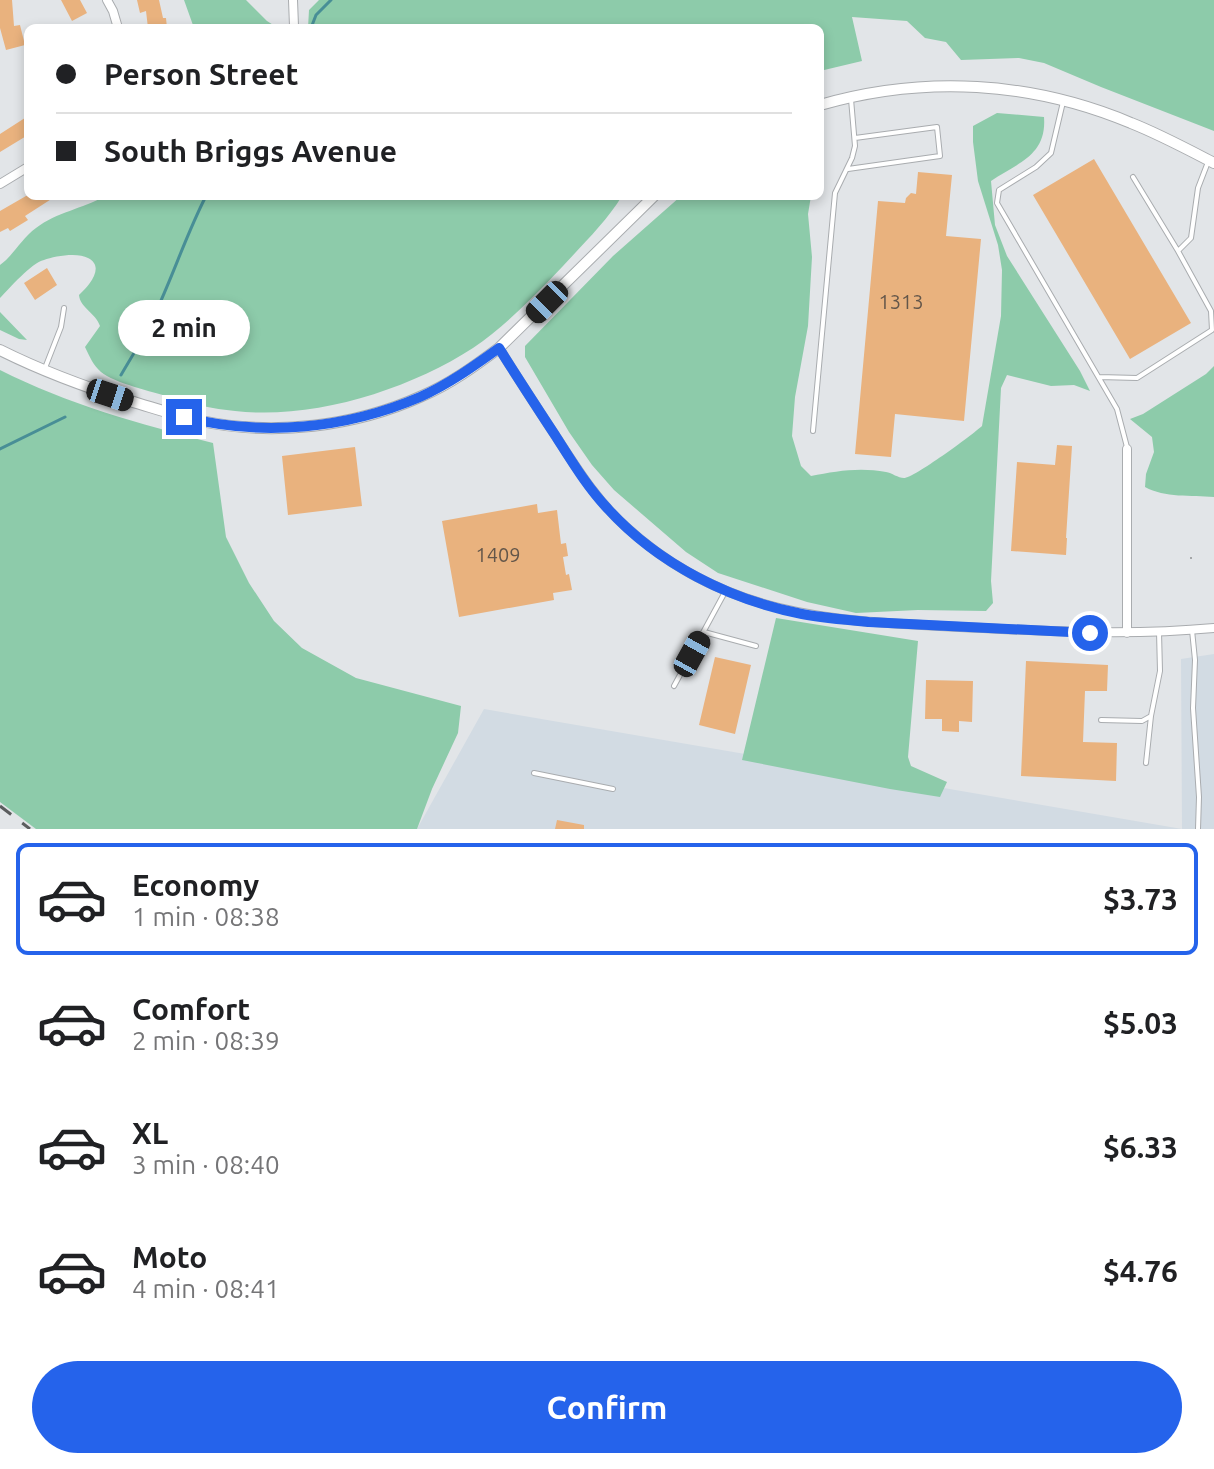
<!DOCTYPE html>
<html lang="en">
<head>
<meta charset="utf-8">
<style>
  body { margin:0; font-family:Ubuntu,sans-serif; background:#f2f2f2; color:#202124; height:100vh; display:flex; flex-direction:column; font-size:30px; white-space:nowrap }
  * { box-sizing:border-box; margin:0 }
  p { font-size:26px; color:#757577 }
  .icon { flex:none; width:44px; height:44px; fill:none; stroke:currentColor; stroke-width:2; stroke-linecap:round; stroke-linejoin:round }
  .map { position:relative; height:829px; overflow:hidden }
  .details { display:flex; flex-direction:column; background:#fff; flex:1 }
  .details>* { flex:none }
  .guide { position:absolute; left:24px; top:24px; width:800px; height:176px; border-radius:12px; box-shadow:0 4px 12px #0003; display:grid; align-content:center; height:176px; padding:0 32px; background:#fff }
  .end { position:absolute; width:36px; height:36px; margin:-18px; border:10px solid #2563eb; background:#fff; box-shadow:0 0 0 4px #fff }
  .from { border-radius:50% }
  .bubble { position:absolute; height:56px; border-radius:28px; background:#fff; box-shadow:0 4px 12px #0003; font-size:26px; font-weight:600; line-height:56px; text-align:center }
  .car { position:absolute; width:24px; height:48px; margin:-24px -12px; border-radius:10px; box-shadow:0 0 6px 2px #0007; background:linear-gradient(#222 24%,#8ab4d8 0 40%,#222 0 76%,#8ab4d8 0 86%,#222 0) }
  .guide b { display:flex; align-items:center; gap:28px; height:76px; font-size:30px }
  .guide b+b { border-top:2px solid #e0e0e0 }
  .guide i { width:20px; height:20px; background:#202124 }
  ul { padding:14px 0 0; list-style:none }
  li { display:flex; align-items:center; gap:24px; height:112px; margin:0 16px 12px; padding:0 16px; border:4px solid transparent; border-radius:12px }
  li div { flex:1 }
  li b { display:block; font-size:30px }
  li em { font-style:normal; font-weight:600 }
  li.current { border-color:#2563eb }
  li>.icon { width:72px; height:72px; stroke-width:1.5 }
  .action { display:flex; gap:16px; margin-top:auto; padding:16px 32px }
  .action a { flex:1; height:92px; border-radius:48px; background:#2563eb; color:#fff; font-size:32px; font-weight:600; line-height:92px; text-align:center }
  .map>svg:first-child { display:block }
</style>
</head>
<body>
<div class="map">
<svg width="1214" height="829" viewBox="0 0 1214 829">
  <rect width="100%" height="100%" fill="#e2e5e8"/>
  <path fill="#d2dbe3" d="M1214,654V829H417L484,709L1182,829L1181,659Z"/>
  <path fill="#8dcbaa" d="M184,0H246L267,21L278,28H194Z
    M319,0H1214V131L1101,87L1044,63L1019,58L961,60L946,42L925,38L907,21L852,17L862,61L820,71V28H308L309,10Z
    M997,113L1044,117C1047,156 1017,163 991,181L995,225L1007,256L1080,371L1090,391L1074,385L1051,386L1007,375L1001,388L991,581L993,603L986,611L918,610L856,613L807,602L718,573L686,552L614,490L592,465L569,432L525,357V346L613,256L681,196H811L808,214L812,257L808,326L795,397L792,436L801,466L811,476C836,471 860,467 886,472C892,473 898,478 904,478C914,478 972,435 982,426L1001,316L1002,270L998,245L978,181L973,142V126Z
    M105,196H622C606,222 584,243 563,266C535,295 507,325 473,348C408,390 313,420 235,411C213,409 191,404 170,397C153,392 114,383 101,372C93,365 90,357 85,347L100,326C96,313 80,308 79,295C88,287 106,267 88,258C78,252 54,256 44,260C31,263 10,288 0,298V265C13,256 21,239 36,228C57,212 82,209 105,196Z
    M0,312L27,340L19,339L0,330Z
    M1214,366V497C1191,495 1165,498 1145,487L1146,474L1154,452L1152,437L1130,419L1143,414L1206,374Z
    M0,370C67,404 140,424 213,443L226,537L249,583L274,621L302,648L356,678L461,706L458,733L432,789L417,829H36L0,802Z
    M776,618L918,641L908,757L911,766L947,782L940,797L890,789L742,760Z"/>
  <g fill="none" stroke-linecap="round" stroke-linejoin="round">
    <path stroke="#488e96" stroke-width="3" d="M311,28L316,15L331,0
      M121,375C132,356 145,336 154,316C173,276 186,235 206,196
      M0,449L65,417"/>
  </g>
  <path fill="#e9b27e" d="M0,0H12L14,26L20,25L25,45L6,50L0,28Z
    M61,0H80L87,13L72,21Z
    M137,0H159L163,18H166L167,28H148L146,11L140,13Z
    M28,116V135L0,152V134Z
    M1094,159L1191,323L1130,359L1033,195Z
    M918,172L952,175L946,236L981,239L964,421L895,414L891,457L855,454L878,201L905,203L906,198L911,193L916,194Z
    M26,196H56L25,216L28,220L10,231L8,228L0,232V211Z
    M47,268L57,285L35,300L24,283Z
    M1057,445L1072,446L1066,538H1067L1066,555L1011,551L1017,462L1055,465Z
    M355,447L362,506L288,515L282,456Z
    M537,504L538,513L557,510L561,544L566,543L568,556L563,557L566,575L569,574L572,590L553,593L554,600L459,617L442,521Z
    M715,657L751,665L735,734L699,725Z
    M1026,661L1108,665L1107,691H1085L1083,742L1117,743L1116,781L1021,776Z
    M926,680L973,681L972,722L959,721V732L942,731V719H925Z
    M557,820L584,825V829H555Z"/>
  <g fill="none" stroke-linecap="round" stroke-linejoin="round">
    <g stroke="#a9acaf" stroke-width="6">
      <path id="service" d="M1063,102L1051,153L1036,167L999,190L997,203L1117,409L1127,447
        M848,169L940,156L937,127L855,138
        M1133,177L1178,251
        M45,368L61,327L64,308
        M1099,377L1137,378L1212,330L1211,311L1178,251L1191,238L1198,188L1208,162
        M813,431L835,193L852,158L855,146L851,99
        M1192,630L1195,660L1193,708L1199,797L1198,829
        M704,632L756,646
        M674,686L725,592
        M1101,720L1142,721L1151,716L1160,671L1159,632
        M1146,763L1151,716
        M534,773L613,789"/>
    </g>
    <g stroke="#a9acaf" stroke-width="10">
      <path id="minor" d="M107,0L113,11L118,28
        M293,0L294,26
        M0,184L28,167
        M499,348C517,377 536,406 555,435C576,467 596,500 625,526C731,624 848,621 983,628C1061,632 1137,635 1214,628
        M1127,633V449"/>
    </g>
    <g stroke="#a9acaf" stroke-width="12">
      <path id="tertiary" d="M820,105C924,75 1031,81 1131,123C1159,134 1187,149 1214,163
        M0,350C42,371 85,387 130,401C154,408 177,416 201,421C274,436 354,427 422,396C450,384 475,366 499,348L654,196"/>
    </g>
    <path stroke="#a4a6a8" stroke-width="2" stroke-dasharray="6 6" stroke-linecap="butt" d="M1190,558H1192"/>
    <use href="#service" stroke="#fff" stroke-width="4"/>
    <use href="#minor" stroke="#fff" stroke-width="8"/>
    <use href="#tertiary" stroke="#fff" stroke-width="10"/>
    <path stroke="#5b5d5e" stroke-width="3" stroke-dasharray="14 14" stroke-linecap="butt" d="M0,806L30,829"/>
  </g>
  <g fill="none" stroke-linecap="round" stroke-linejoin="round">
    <path stroke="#2563eb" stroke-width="10" d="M184,417C262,437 346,429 420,397C449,384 474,366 499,348C517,377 536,406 555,435C571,460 587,487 608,509C658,564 730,600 802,614C824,618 847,620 869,622L1090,633"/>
  </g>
  <g text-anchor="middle" stroke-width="6" stroke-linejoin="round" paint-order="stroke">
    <g font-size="20" fill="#63564a">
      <text x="901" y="309">1313</text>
      <text x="498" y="562">1409</text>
    </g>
  </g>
</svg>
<i class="end from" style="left:1090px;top:633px"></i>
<i class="end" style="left:184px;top:417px"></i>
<div class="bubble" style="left:118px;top:300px;width:132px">2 min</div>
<i class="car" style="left:547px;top:302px;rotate:225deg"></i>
<i class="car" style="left:110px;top:395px;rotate:108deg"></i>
<i class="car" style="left:692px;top:654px;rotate:29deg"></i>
<div class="guide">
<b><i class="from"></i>Person Street</b>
<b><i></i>South Briggs Avenue</b>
</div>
</div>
<section class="details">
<ul>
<li class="current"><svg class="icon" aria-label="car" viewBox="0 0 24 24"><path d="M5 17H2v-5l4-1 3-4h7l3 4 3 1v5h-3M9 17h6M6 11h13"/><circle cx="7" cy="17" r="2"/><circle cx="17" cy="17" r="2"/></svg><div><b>Economy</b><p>1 min · 08:38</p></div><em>$3.73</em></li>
<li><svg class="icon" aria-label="car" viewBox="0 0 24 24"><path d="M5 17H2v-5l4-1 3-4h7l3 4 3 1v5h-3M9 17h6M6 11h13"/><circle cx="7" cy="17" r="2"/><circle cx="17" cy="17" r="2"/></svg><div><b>Comfort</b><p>2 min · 08:39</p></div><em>$5.03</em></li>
<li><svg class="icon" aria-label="car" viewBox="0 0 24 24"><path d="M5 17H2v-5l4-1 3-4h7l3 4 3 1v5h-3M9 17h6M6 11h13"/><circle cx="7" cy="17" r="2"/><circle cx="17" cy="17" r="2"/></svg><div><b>XL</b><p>3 min · 08:40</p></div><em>$6.33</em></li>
<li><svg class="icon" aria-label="car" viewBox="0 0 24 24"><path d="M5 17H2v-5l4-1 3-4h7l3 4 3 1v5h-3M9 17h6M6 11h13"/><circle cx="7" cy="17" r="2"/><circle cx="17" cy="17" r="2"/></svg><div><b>Moto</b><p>4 min · 08:41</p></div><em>$4.76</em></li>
</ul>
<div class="action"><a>Confirm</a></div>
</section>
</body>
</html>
